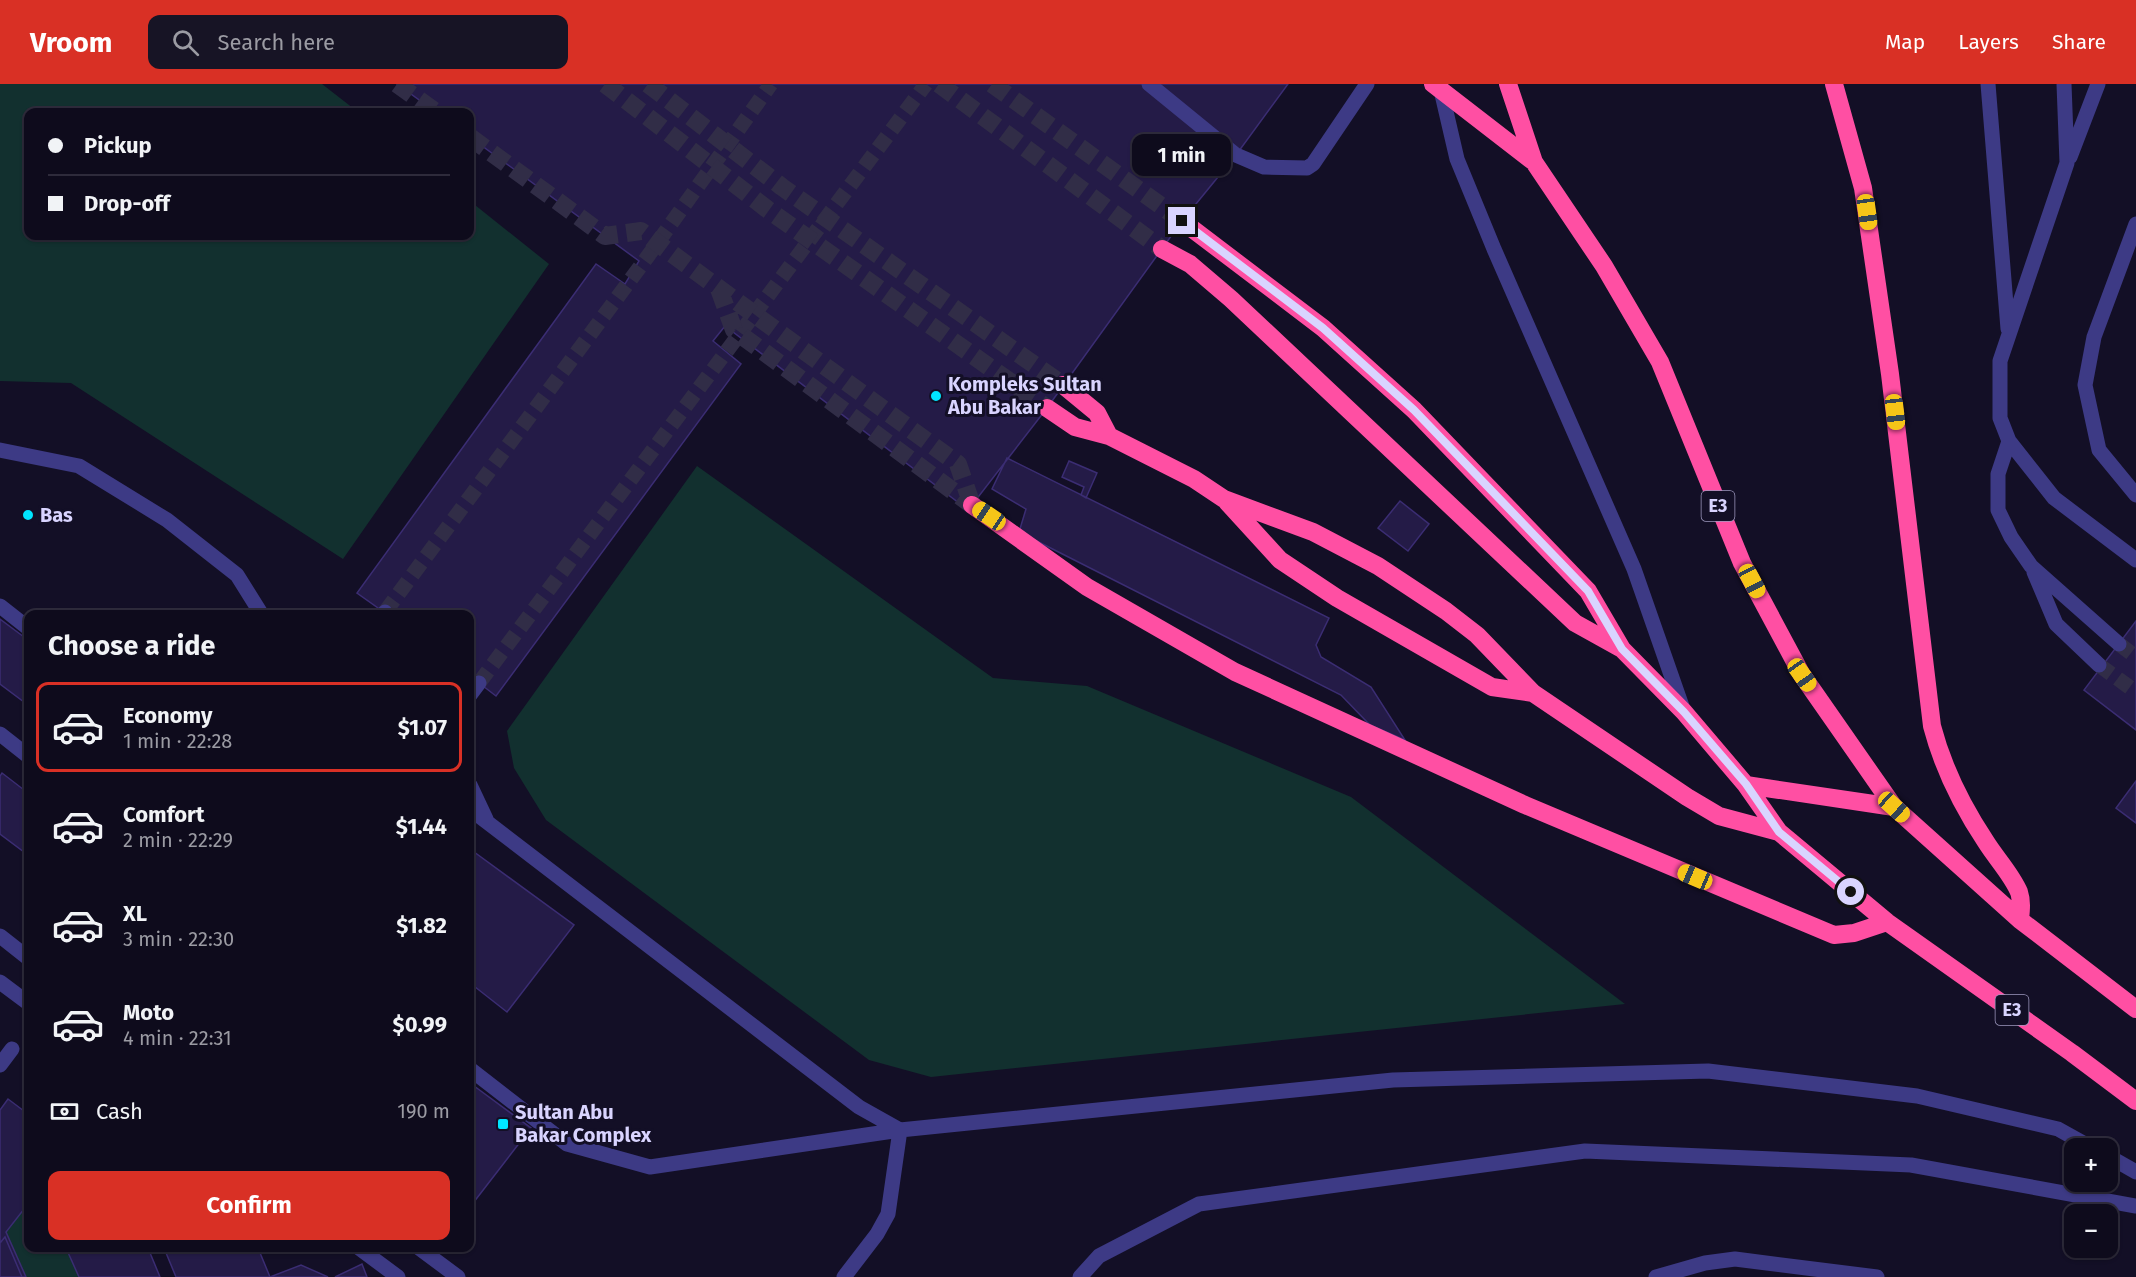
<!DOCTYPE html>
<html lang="en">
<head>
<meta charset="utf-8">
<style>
  body { margin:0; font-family:"Fira Sans",sans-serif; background:#171425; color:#f1f3f6; height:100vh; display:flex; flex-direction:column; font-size:22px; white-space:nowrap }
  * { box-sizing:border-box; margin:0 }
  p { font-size:20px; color:#9b9ba3 }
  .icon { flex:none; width:33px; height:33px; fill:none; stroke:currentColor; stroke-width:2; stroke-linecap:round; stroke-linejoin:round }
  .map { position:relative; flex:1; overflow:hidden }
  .panel { position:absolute; left:24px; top:526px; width:450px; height:642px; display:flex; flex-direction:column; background:#0e0b1c; border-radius:12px; box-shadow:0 2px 4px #0004,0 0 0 2px #2e2b3b }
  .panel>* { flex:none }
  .top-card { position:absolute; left:24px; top:24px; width:450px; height:132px; border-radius:12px; box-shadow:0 2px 4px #0004,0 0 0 2px #2e2b3b; display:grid; align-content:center; height:132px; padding:0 24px; background:#0e0b1c }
  .fabs { position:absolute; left:2064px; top:1054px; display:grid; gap:12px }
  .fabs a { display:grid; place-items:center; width:54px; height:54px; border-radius:12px; background:#0e0b1c; box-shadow:0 2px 4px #0004,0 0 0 2px #2e2b3b; font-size:30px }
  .end { position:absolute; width:27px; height:27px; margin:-14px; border:8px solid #d9d4ff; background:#111; box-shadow:0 0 0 3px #111 }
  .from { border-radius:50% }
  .bubble { position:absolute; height:42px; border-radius:12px; background:#0e0b1c; box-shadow:0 2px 4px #0004,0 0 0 2px #2e2b3b; font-size:20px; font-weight:700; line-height:42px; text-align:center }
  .car { position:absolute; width:18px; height:36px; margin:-18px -9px; border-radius:8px; box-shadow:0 0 4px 2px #0007; background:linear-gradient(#f5c518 24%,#345 0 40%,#f5c518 0 76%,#345 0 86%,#f5c518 0) }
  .top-card b { display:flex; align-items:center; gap:21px; height:57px; font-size:22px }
  .top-card b+b { border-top:2px solid #2e2b3b }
  .top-card i { width:15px; height:15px; background:#f1f3f6 }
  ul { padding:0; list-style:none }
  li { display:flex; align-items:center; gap:18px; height:90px; margin:0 12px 9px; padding:0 12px; border:3px solid transparent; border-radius:12px }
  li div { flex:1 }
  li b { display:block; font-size:22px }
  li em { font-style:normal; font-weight:700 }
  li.current { border-color:#d93025 }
  li>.icon { width:54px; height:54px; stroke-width:1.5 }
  h2 { padding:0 24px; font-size:27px; line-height:72px }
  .pay { display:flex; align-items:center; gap:15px; height:66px; padding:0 24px; font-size:22px }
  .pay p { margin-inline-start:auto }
  .button { display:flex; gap:12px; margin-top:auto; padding:12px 24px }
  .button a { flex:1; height:69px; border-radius:12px; background:#d93025; color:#fff; font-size:24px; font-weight:700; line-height:69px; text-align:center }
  header { display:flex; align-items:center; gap:36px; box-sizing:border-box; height:84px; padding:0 30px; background:#d93025; color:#fff }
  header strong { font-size:28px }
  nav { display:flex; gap:33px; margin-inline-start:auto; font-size:21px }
  .search { width:420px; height:54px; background:#171425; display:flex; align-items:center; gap:15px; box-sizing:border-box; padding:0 21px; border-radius:12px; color:#9b9ba3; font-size:22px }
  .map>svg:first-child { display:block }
</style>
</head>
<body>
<header>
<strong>Vroom</strong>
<div class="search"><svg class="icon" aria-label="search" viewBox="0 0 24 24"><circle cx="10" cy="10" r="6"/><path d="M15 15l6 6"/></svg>Search here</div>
<nav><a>Map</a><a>Layers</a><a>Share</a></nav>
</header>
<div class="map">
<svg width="2136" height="1193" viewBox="0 0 2136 1193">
  <rect width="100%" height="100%" fill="#130f26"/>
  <path fill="#12302f" d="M0,0H322L358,28H28V152H470V117L549,180L343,475L71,299L0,297Z
    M697,382L993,594L1087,602L1351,713L1625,920L931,993L869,976L546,736L514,684L507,647Z
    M28,1120V1164H66L79,1193H26L6,1148Z"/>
  <path fill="#241b47" stroke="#3b2d73" stroke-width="1.5" d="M397,0H1288L1236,71L1182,137L1047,324L972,421L967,425L725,242L713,257L741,280L496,612L470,592V531H388L357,509L596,180L625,200L639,177L470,53V28H436Z
    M1007,374L1329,534L1316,561L1321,573L1371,603L1405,656L1370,641L1341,611L1019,448L1026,425L992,405Z
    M1069,377L1097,389L1086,414L1081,411L1084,403L1062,393Z
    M1400,417L1429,440L1408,467L1378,444Z
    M0,535L28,556V621L0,600Z
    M2136,537V646L2084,606Z
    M2,689L28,709V771L0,750V692Z
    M2136,697V739L2116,724Z
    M470,765L574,841L507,928L470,899Z
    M470,999L531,1044L470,1123Z
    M8,1015L28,1030V1120L6,1148L26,1193H22L5,1153L0,1159V1026Z
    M5,1153L22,1193H0V1159Z
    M66,1164H148L160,1193H79Z
    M164,1164H258L270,1193L301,1181L328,1193H176Z
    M362,1180L367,1193H335Z"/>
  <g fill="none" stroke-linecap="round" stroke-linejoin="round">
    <path stroke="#312d47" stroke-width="15" stroke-dasharray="15 8" stroke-linecap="butt" d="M385,528L648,172L771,0
      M2119,560L2136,573
      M2099,581L2136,608
      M479,599L926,0"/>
    <path stroke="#312d47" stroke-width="18" stroke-dasharray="18 9" stroke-linecap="butt" d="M397,0L436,28
      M605,0L767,125L1047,324
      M648,0L782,103L1063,301
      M939,0L1162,165
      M992,0L1182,137
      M470,53L605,152L641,147L958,380L972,421
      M719,205L734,246L972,421"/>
    <path stroke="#3d3a85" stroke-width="15" d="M1149,0L1236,71L1264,83L1307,84L1313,80L1367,0
      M1988,0L2008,245
      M2064,0L2067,79L2000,277V334L2009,357L1998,390V426L2011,453L2031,482L2119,560
      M1441,6L1457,75L1494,165L1634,485L1684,628
      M2070,73L2098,0
      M2136,140L2094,253L2085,301L2099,366L2136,411
      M2009,357L2054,414L2136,476
      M0,366L79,382L167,436L237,491L262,531
      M2034,488L2056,540L2099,581
      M0,522L28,544
      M382,531L385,528
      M470,611L479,599
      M0,650L28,672
      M470,701L486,735
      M470,725L859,1023L900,1046
      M0,852L28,874
      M0,898L28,919
      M0,981L12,965
      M470,985L567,1060L650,1083L900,1046L1393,996L1708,987L1917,1012L2058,1045L2094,1065
      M2108,1072L2136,1088
      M359,1164L398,1193
      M419,1164L458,1193
      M844,1193L877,1150L888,1130L900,1046
      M1080,1193L1099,1172L1199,1120L1585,1067L1911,1081L2136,1122
      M1656,1193L1705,1179L1735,1175L1877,1193"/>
    <path stroke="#ff4fa3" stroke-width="18" d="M1433,0L1534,78L1604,182L1660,278L1742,479L1802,591L1894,723L2020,836L2136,925
      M1508,0L1534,78
      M1834,0L1863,104L1890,290L1932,642C1943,684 1962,722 1986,758C1996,774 2012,791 2019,808C2022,817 2021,826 2020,836
      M1182,137L1323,244L1414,326L1588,507L1622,565L1684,628L1746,701L1779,748L1887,838L2072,969L2136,1017
      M1162,165L1190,180L1231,215L1575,539L1620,564
      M1063,301L1097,329L1109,352L1194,395L1224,415L1313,448L1378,482L1446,527L1477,551L1533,609L1687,713L1719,732L1779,748
      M1047,324L1075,343L1109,352
      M1227,418L1280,476L1337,514L1492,603L1533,609
      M972,421L1087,503L1235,588L1525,721L1834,851L1854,849L1887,838
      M1746,701L1894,723"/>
  </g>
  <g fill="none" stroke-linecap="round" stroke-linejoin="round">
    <path stroke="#d9d4ff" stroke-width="8" d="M1182,137L1323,244L1414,326L1588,507L1622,565L1684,628L1746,700L1779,748L1851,808"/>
  </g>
  <g fill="#00e5ff" stroke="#130f26" stroke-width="2">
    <circle cx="936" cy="312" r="6"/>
    <circle cx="28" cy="431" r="6"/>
    <rect x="497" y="1034" width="12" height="12" rx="3"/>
  </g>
  <g text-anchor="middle" stroke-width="6" stroke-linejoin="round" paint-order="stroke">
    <g fill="#130f26" stroke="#9e99be" stroke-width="1.5">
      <rect x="1701.5" y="407" width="33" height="30" rx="4.5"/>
      <rect x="1995.5" y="911" width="33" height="30" rx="4.5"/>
    </g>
    <g font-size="18" font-weight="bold" fill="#d9d4ff">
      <text x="1718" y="428">E3</text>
      <text x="2012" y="932">E3</text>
    </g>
    <g font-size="20" font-weight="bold" fill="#d9d4ff" stroke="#130f26" text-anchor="start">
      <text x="948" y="307">Kompleks Sultan<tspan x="948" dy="23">Abu Bakar</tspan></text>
      <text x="40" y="438">Bas</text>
      <text x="515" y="1035">Sultan Abu<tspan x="515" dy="23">Bakar Complex</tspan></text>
    </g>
  </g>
</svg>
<div class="fabs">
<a>+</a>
<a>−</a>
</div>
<i class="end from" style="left:1851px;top:808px"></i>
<i class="end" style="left:1182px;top:137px"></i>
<div class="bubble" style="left:1132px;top:50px;width:99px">1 min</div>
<i class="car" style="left:1867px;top:128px;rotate:172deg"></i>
<i class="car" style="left:1895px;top:328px;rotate:173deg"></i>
<i class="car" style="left:989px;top:432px;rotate:304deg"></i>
<i class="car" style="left:1752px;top:497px;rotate:152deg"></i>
<i class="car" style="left:1802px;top:591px;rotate:145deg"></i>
<i class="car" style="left:1894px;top:723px;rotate:132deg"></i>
<i class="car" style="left:1695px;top:793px;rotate:293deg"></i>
<div class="top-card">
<b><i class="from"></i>Pickup</b>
<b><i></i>Drop-off</b>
</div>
<section class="panel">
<h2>Choose a ride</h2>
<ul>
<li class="current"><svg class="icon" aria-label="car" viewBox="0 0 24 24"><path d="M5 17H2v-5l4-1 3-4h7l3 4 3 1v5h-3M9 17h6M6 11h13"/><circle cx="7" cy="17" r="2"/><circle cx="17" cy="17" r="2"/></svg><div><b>Economy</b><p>1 min · 22:28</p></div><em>$1.07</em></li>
<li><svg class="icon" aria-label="car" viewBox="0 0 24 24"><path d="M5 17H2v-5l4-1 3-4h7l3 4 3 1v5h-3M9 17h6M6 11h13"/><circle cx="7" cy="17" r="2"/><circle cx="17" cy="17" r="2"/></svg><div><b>Comfort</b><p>2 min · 22:29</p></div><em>$1.44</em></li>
<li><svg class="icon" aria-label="car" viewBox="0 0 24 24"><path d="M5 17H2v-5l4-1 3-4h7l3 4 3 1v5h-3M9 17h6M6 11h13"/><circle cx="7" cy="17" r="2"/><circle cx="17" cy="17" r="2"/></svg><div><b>XL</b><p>3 min · 22:30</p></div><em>$1.82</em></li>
<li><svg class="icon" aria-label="car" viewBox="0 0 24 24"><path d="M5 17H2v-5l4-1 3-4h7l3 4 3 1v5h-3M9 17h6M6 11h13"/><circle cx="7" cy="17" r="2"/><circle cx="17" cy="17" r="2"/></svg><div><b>Moto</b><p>4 min · 22:31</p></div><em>$0.99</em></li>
</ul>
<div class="pay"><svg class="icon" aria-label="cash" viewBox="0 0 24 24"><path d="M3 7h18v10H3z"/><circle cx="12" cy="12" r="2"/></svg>Cash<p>190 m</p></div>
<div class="button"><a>Confirm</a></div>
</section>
</div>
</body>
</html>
